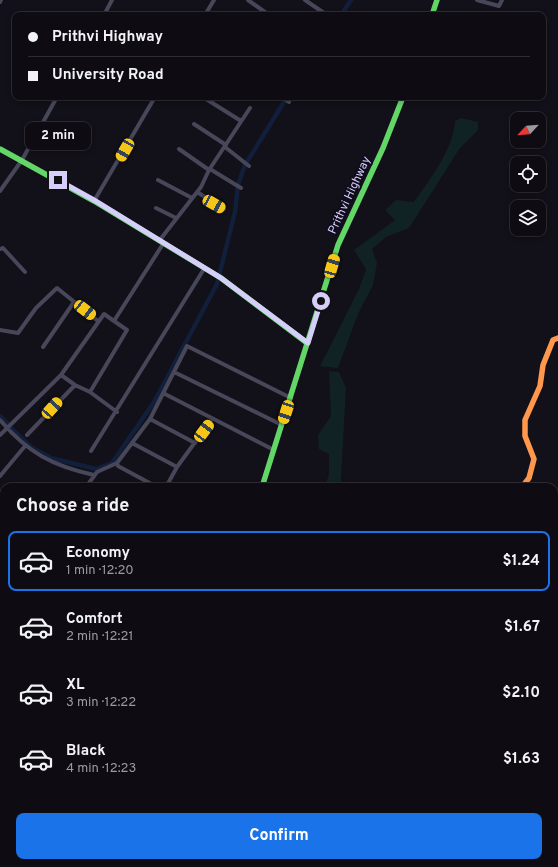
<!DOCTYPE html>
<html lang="en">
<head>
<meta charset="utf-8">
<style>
  body { margin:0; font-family:Overpass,sans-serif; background:#17151b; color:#f1f3f6; height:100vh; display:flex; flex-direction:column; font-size:15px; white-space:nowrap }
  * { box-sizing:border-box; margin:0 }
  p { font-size:13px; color:#9b9b9f }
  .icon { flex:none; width:22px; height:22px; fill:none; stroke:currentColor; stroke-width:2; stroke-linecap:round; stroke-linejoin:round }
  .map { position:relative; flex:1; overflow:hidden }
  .details { position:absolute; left:0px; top:483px; width:558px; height:384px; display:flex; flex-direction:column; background:#0e0c12; border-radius:12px 12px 0 0; box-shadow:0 2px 6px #0003,0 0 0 1px #2e2c32 }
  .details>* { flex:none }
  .top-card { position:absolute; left:12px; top:12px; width:534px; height:88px; border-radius:8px; box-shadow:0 2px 6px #0003,0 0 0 1px #2e2c32; display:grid; align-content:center; height:88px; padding:0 16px; background:#0e0c12 }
  .needle { width:26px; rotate:244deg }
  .fabs { position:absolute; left:510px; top:112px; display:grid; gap:8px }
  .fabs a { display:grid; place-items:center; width:36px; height:36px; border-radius:8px; background:#0e0c12; box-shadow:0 2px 6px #0003,0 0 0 1px #2e2c32; font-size:20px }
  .end { position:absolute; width:18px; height:18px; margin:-9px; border:5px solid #d5cefa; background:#111; box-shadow:0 0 0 2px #111 }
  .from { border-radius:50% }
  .bubble { position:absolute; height:28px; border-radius:8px; background:#0e0c12; box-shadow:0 2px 6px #0003,0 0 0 1px #2e2c32; font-size:13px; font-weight:700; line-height:28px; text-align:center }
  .car { position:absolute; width:12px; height:24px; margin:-12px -6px; border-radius:5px; box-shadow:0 0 3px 1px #0007; background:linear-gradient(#f5c518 24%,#345 0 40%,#f5c518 0 76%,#345 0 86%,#f5c518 0) }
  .top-card b { display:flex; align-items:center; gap:14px; height:38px; font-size:15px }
  .top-card b+b { border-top:1px solid #2e2c32 }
  .top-card i { width:10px; height:10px; background:#f1f3f6 }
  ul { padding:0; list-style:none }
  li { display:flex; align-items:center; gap:12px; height:60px; margin:0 8px 6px; padding:0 8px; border:2px solid transparent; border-radius:8px }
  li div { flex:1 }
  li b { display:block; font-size:15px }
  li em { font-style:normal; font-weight:700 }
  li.current { border-color:#1a73e8 }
  li>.icon { width:36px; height:36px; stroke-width:1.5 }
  h2 { padding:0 16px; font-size:18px; line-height:48px }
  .action { display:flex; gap:8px; margin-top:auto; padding:8px 16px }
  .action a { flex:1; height:46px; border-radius:8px; background:#1a73e8; color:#fff; font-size:16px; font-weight:700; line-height:46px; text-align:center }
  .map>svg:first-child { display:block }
</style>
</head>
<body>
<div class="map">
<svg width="558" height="867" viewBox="0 0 558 867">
  <rect width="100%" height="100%" fill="#121018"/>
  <path fill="#112224" d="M461,118L478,122V130L460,148L409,228L386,237L372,249L377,263L373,285L358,314L338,368L320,366L359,289L366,269L354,250L395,220L385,210L396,200L414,202C430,179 453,150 455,121Z
    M329,371L339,372L346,388L341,479L342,487H323L329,476V454L319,449L318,435L331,416Z
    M31,863H110L108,867H29Z
    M239,863H279L277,867H238Z"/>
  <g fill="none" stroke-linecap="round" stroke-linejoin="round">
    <path stroke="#111f3a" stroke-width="4.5" d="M341,15L351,0
      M0,416L9,425
      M11,428L31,447L51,458L96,469L112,463L154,402L217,284L235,212L238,185L245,165L287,97"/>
    <path stroke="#484659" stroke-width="4" d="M248,0L269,15
      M305,0L327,15
      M477,0L499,6L502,0
      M0,2L1,0
      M104,15L112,0
      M205,15L214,0
      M282,97L289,102
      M206,99L241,121
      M194,124L226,145
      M225,147L249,166
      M179,149L209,170
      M210,169L241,188
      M158,180L192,198
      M0,191L22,160L57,97
      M197,192L224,209
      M94,201L155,97
      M156,208L176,218
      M159,241L201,187L209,170L250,108
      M0,249L3,248L25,272
      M0,330L18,333L36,308L57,288L98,321
      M43,347L74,302
      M174,372L282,425
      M61,375L75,385L90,392L117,412
      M90,392L127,330L114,321L163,244
      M163,393L274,450
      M150,419L195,443
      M0,420C28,453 53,466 94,475
      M0,435L61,375L104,314L114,321
      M27,435L75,385
      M132,443L177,467
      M91,451L204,269
      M117,463L150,419L187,346L291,398
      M0,476L25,446
      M90,483L99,487
      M86,487L97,472L117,463L118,466L157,487
      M166,487L177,467L212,419
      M0,579L4,581
      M0,610L4,612
      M0,648L4,642
      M0,663L4,665
      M0,700L4,702
      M0,751L4,753
      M0,847L4,849
      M376,863L378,867
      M505,863L509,867
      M490,867L492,863"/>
    <path stroke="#63d668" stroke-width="5.5" d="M432,15L437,0
      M0,149L94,201L221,278L307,343
      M262,487L338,245L383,148L403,97
      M347,863V867"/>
    <path stroke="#ff974d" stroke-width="5.5" d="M522,487L529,478L534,459L525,436V420L540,386L543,365L553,340L558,338
      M120,867L122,863"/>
  </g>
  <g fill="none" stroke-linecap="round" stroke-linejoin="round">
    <path stroke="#d5cefa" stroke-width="5" d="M58,180L94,200L221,278L308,343L321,301"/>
  </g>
  <g text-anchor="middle" stroke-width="4" stroke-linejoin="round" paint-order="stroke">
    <g font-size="12" fill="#d5cefa" stroke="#110d1c">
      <text transform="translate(349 195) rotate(-65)" y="4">Prithvi Highway</text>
    </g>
  </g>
</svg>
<div class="fabs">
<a><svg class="needle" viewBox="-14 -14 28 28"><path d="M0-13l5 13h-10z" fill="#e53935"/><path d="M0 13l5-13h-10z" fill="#9b9b9f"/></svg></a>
<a><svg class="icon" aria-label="locate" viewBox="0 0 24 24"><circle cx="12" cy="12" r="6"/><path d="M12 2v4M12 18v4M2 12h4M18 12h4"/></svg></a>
<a><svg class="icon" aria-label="layers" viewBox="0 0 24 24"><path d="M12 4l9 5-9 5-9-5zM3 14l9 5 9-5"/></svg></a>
</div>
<i class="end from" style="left:321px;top:301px"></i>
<i class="end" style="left:58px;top:180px"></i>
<div class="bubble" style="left:25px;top:122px;width:66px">2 min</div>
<i class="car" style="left:125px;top:150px;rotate:210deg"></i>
<i class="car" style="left:214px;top:204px;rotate:119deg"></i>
<i class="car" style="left:332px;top:266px;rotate:16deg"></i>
<i class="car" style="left:85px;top:310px;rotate:128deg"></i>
<i class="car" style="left:52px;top:408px;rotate:42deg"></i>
<i class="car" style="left:286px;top:412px;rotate:198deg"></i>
<i class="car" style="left:204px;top:431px;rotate:37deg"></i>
<div class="top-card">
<b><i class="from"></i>Prithvi Highway</b>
<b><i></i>University Road</b>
</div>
<section class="details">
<h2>Choose a ride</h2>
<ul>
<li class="current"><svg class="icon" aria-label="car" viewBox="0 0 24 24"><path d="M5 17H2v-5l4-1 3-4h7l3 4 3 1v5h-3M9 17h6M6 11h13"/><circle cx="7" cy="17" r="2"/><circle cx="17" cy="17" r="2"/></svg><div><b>Economy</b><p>1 min · 12:20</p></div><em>$1.24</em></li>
<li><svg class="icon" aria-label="car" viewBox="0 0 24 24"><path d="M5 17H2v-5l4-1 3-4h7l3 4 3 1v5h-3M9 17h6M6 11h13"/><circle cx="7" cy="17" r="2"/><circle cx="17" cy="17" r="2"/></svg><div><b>Comfort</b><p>2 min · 12:21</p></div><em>$1.67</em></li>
<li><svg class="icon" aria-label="car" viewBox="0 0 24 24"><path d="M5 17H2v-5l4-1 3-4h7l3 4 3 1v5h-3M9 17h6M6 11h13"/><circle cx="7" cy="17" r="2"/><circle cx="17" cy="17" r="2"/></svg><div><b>XL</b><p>3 min · 12:22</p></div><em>$2.10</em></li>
<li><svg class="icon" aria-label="car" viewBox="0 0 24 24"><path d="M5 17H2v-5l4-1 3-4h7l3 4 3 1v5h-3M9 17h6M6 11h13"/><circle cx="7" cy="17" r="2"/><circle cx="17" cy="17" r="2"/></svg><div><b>Black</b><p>4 min · 12:23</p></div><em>$1.63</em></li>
</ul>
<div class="action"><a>Confirm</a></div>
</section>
</div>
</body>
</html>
